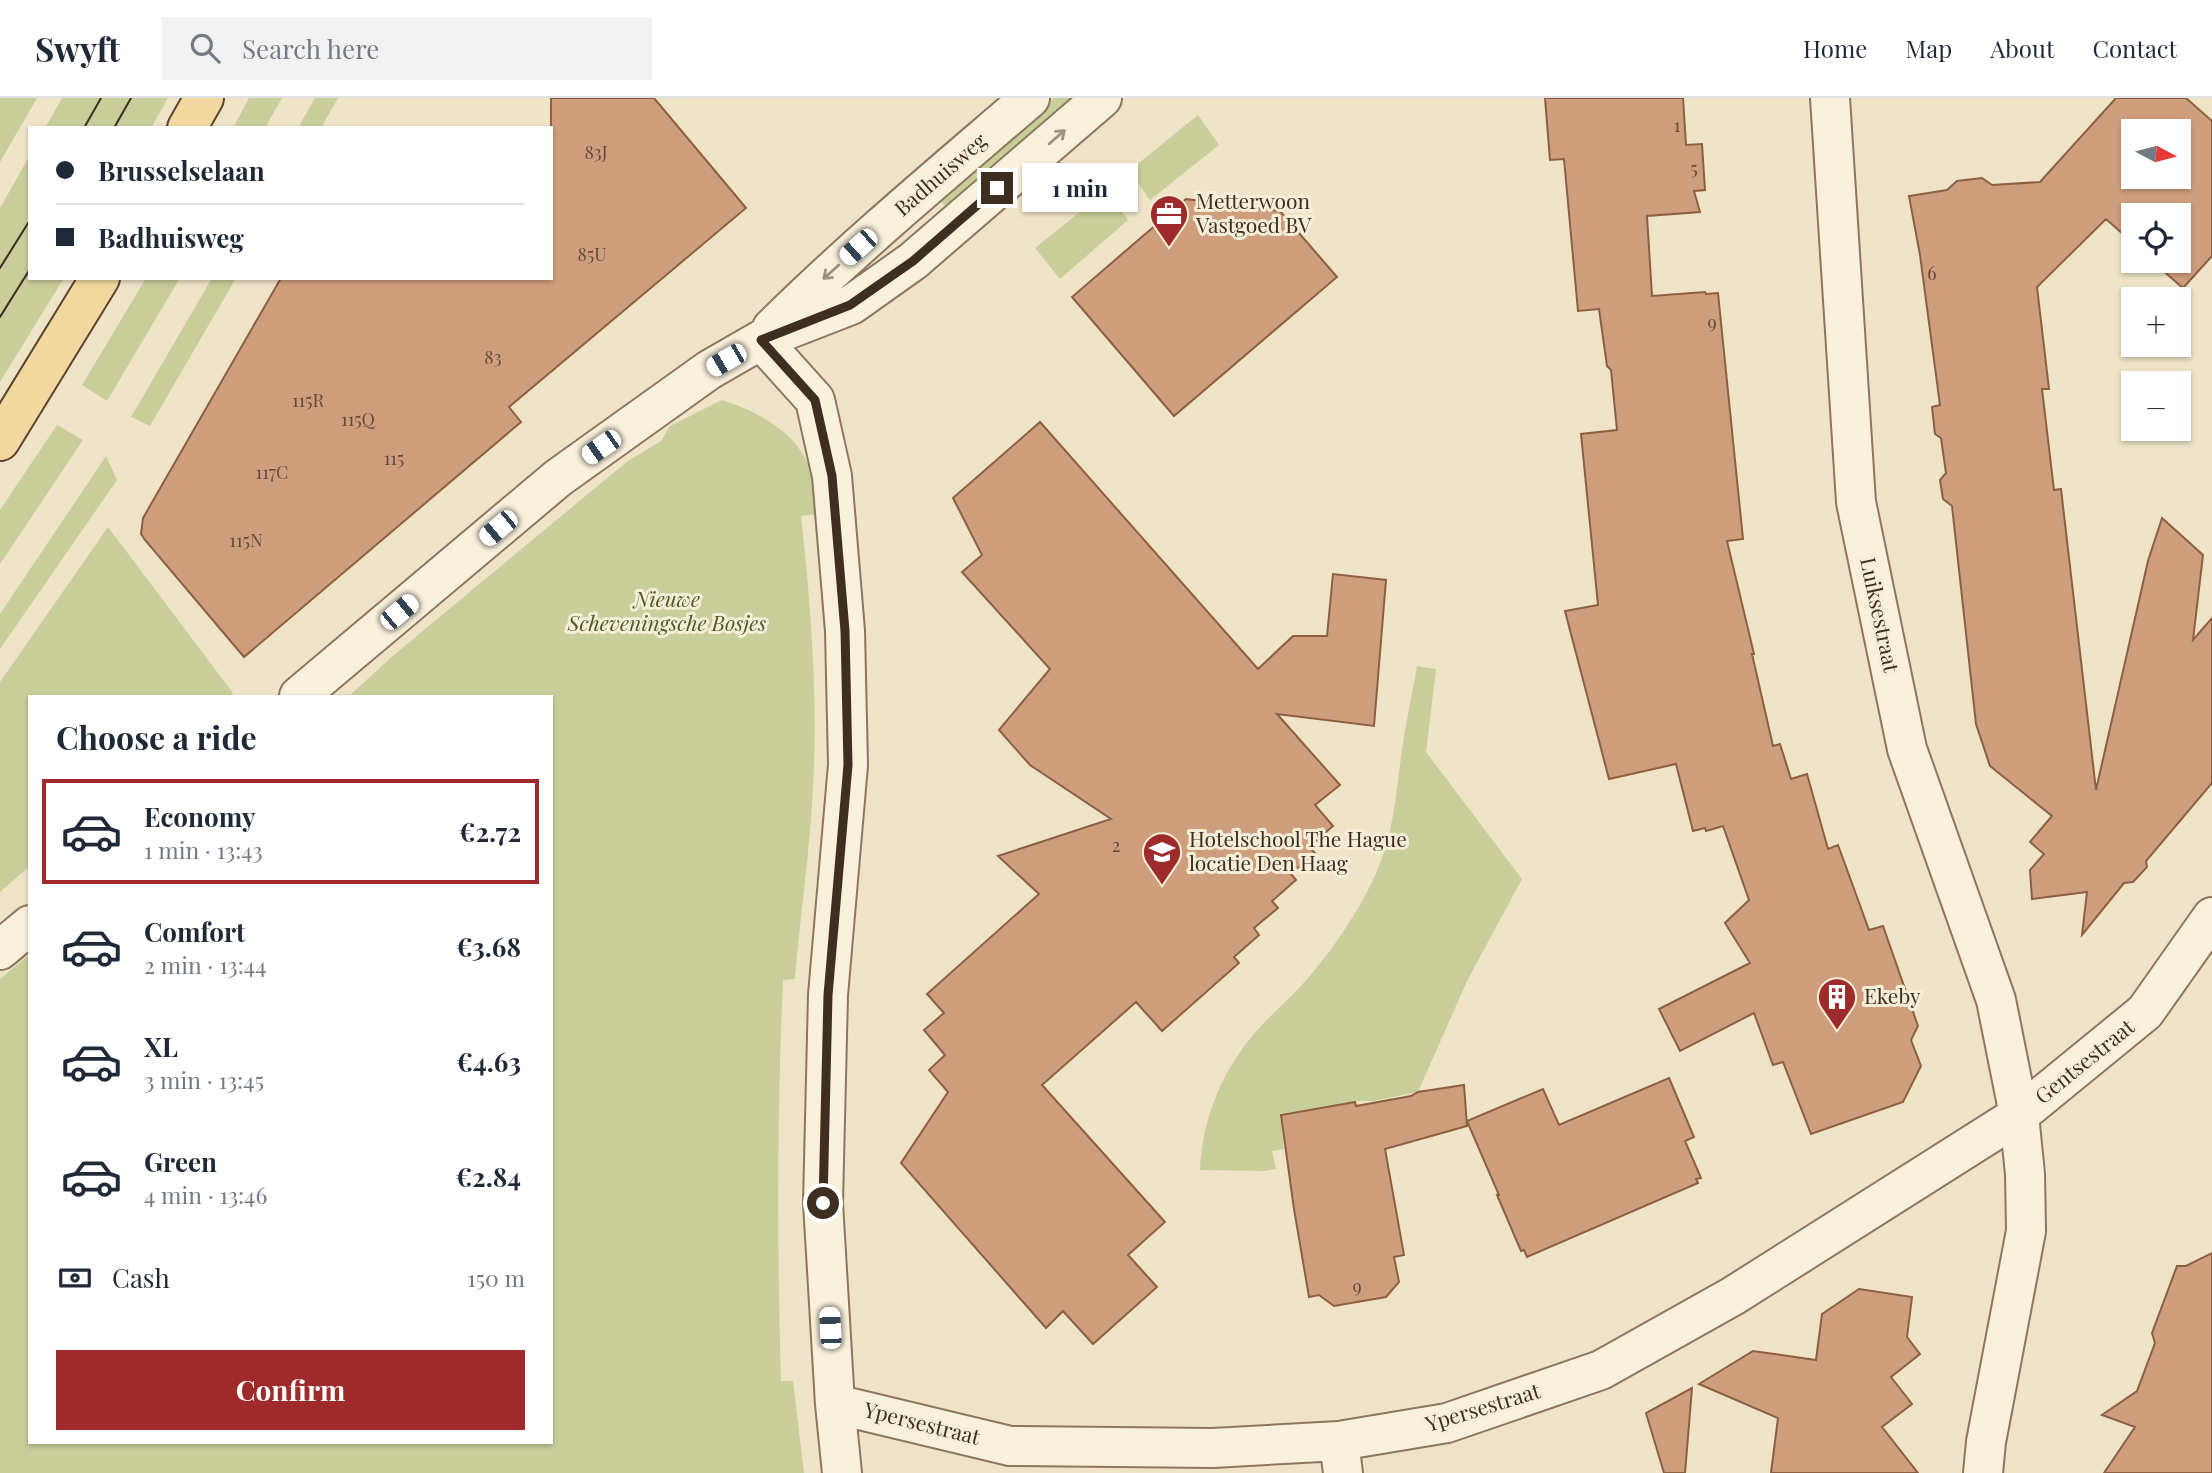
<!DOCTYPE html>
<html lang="en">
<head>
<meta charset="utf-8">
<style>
  body { margin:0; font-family:"Playfair Display",serif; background:#f2f2f3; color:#1f2937; height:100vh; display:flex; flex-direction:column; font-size:26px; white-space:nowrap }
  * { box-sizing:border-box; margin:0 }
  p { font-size:23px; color:#747a83 }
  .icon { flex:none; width:38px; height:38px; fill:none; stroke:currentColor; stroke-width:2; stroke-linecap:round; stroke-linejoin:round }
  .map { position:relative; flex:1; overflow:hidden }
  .sheet { position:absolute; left:28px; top:597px; width:525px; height:749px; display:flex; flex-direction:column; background:#fff; border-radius:0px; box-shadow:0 2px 5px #0004 }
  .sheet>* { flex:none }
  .top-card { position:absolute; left:28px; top:28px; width:525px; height:154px; border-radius:0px; box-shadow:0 2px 5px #0004; display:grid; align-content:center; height:154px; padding:0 28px; background:#fff }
  .needle { width:46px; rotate:97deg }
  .buttons { position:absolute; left:2121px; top:21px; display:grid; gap:14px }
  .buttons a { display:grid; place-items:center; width:70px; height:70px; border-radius:0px; background:#fff; box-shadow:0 2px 5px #0004; font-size:35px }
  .end { position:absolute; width:32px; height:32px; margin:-16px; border:9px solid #3d2e20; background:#fff; box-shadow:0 0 0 4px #fff }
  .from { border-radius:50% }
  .bubble { position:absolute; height:49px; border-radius:0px; background:#fff; box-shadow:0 2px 5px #0004; font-size:23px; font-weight:700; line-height:49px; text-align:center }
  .car { position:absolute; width:21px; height:42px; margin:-21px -10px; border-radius:9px; box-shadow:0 0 5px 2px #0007; background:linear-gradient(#fff 24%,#345 0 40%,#fff 0 76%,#345 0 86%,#fff 0) }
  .top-card b { display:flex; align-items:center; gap:24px; height:66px; font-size:26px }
  .top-card b+b { border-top:2px solid #e0e1e3 }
  .top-card i { width:18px; height:18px; background:#1f2937 }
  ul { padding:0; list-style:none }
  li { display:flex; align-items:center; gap:21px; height:105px; margin:0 14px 10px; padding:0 14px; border:4px solid transparent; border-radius:0px }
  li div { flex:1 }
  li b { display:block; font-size:26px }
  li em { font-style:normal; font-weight:700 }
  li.active { border-color:#9e2a2b }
  li>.icon { width:63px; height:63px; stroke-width:1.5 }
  h2 { padding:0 28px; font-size:32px; line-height:84px }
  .pay { display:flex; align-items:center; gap:18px; height:77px; padding:0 28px; font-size:26px }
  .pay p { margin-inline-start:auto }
  .button { display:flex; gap:14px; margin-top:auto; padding:14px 28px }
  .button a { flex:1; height:80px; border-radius:0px; background:#9e2a2b; color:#fff; font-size:28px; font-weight:700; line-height:80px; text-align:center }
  header { display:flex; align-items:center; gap:42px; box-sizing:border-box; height:98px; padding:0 35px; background:#fff; border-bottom:2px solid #e0e1e3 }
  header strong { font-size:33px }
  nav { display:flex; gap:38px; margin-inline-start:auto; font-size:24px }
  .search { width:490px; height:63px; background:#f2f2f3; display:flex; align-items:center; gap:18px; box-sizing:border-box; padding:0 24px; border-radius:0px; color:#747a83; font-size:26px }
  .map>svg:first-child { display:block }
</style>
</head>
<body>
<header>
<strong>Swyft</strong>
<div class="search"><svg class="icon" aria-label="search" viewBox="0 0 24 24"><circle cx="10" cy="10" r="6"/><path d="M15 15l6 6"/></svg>Search here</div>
<nav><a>Home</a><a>Map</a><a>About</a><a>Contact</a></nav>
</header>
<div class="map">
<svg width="2212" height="1375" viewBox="0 0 2212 1375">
  <rect width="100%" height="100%" fill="#f0e4c8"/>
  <path fill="#c9cf9b" d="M0,0H37L0,64Z
    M62,0H168L151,30H45Z
    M249,0H282L265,30H233Z
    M315,0H338L321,30H298Z
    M1054,0H1079L949,111L937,100Z
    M1198,17L1219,47L1150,102L1129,73Z
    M30,57V180H64L0,284V110Z
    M1106,93L1128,122L1060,181L1035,150Z
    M146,180H180L107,303L82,287Z
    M212,180H236L150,328L131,319Z
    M722,302C762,315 799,336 813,377C816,388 816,404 817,416L801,418C811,508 818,599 813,690C810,754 800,817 795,881L783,882C777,1016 777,1149 781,1283H793L804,1375H0V881L30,856V1344H551V598H349L395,556L612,376L628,363L661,343L670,328Z
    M57,327L83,342L0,466V412Z
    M106,358L117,382L0,551V516Z
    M108,429L233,595L229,598H30V768L0,794V584Z
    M1417,568L1436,571L1426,654L1522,781L1467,883L1418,994L1373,1003H1355L1280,1016L1284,1051L1272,1053L1276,1071L1264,1073L1200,1072C1202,1023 1221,974 1254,936C1271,916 1292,899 1309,879C1332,852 1356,817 1371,786C1394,740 1395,701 1402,652C1406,624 1412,596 1417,568Z"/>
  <path fill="#cf9f7d" stroke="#8d5f41" stroke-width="2" fill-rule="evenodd" d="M551,0H654L746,110L509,309L521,324L244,559L145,442L141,436L143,420L281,180H551Z
    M1545,0H1683L1686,47L1702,46L1705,92L1694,93L1700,114L1647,118L1652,198L1705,194L1706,196L1718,195L1743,441L1727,443L1754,556H1752L1773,648L1780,646L1791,681L1807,676L1828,751L1838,747L1869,832L1883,828L1918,928L1911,942L1921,968L1903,1004L1811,1036L1783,964L1773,967L1754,915L1680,953L1659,911L1750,865L1725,825L1749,802L1723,728L1706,733L1705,730L1693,733L1676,666L1609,681L1565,513L1598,507L1581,336L1617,332L1611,272L1607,268L1599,211L1578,213L1564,61L1550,62Z
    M2116,0H2186L2212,23V158L2183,190L2152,163H2179V117H2133V145L2106,121L2037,189L2049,291H2042L2054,392L2061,391L2096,692L2148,463L2162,420L2203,457L2193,542L2212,520V685L2146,763L2147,769L2133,784L2124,785L2082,837L2087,794L2032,801L2030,772L2044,756L2030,744L2052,718L1990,668L1976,626L1952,408L1943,401L1940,382L1946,375L1941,340L1935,336L1932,309L1940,307L1920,157L1909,98L1947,92L1957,83L1982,80L1992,87L2040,84ZM2133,33H2179V79H2133Z
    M1186,101L1280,113L1337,179L1174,318L1072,199Z
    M1040,324L1258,571L1293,538H1327L1333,476L1386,482L1374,628L1277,616L1340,687L1315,707L1333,728L1309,749L1315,755L1291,776L1296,782L1272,803L1278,810L1254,830L1259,837L1234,859L1239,865L1162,933L1136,904L1042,987L1165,1124L1128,1157L1157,1189L1093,1246L1063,1213L1046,1230L901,1065L948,994L929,972L945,957L924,932L944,915L927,896L1039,796L998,758L1111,721L1030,667L999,632L1050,571L962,474L982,457L953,400Z
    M1669,980L1694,1039L1685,1043L1701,1080L1696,1081L1698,1085L1527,1159L1524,1152L1521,1153L1497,1097H1499L1467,1023L1543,991L1559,1027Z
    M1464,987L1467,1028L1385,1051L1404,1157L1394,1159L1399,1184L1386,1199L1334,1208L1319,1197L1309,1199L1294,1111L1281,1017L1355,1004L1356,1008L1411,998L1418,994Z
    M2212,1155V1375H2104L2135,1329L2102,1317L2137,1293L2155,1245L2152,1235L2177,1168H2186Z
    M1859,1191L1912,1199L1907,1239L1920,1256L1891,1279L1912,1306L1882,1329L1918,1375H1771L1778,1320L1699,1286L1753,1253L1816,1262L1822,1216Z
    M1692,1290L1685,1375H1664L1646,1315Z"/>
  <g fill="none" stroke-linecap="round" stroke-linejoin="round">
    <g stroke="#8d765c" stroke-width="42">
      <path id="minor" d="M772,230C854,149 943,75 1030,0
        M761,242L815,302L832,378L845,533L848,667L828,897L823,1105L835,1306L842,1375
        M299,598L558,380L709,272L761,242L851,207L913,163L1102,0
        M0,852L30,827
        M835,1306L1010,1348L1213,1350L1339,1343L1447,1325L1601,1272L1733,1198L2019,1017L1996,902L1907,651L1856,404L1830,0
        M1339,1343L1343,1375
        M1983,1375L1986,1344L2026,1133L2025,1076L2019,1017L2145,914L2212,819"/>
    </g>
    <g stroke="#5b4430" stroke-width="42">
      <path id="major" d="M187,30L204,0
        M0,343L100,180"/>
    </g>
    <use href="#minor" stroke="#faf1dc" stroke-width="38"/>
    <use href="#major" stroke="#f3d9a0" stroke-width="38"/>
    <path stroke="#3d2e20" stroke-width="2" d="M84,30L101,0
      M114,30L131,0
      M0,170L30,122
      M0,219L30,171"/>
  </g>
  <defs><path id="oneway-shaft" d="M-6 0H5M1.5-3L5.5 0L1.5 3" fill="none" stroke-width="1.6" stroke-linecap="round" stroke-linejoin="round" transform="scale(1.75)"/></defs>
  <g stroke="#9c907e">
    <use href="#oneway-shaft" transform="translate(1057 39) rotate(-41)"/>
    <use href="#oneway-shaft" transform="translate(831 174) rotate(138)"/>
  </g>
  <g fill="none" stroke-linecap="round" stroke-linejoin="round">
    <path stroke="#3d2e20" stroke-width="9" d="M823,1105L828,897L848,667L845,533L832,378L815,302L761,242L850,207L913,163L997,90"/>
  </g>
  <defs>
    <g id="office-pin" transform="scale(2.0125)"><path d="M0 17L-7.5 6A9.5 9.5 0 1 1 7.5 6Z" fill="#9e2a2b" stroke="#f7eed8"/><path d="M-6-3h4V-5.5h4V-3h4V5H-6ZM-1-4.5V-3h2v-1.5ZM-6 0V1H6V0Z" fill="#fff"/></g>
    <g id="university-pin" transform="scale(2.0125)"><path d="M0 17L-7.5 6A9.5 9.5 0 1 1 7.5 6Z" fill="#9e2a2b" stroke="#f7eed8"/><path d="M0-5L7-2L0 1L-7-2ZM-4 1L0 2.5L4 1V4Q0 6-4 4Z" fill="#fff"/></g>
    <g id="building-pin" transform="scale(2.0125)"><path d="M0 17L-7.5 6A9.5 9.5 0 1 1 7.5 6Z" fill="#9e2a2b" stroke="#f7eed8"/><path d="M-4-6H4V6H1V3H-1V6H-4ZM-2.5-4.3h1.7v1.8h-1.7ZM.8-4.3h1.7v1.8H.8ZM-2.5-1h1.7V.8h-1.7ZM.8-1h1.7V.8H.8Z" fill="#fff"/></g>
  </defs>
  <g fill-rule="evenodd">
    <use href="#office-pin" x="1169" y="116"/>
    <use href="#university-pin" x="1162" y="754"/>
    <use href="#building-pin" x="1837" y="899"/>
  </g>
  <g text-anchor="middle" stroke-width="6" stroke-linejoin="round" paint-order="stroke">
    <g font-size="18" fill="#624a37">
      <text x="1677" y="34">1</text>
      <text x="596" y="61">83J</text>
      <text x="1694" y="77">5</text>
      <text x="592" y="163">85U</text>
      <text x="1932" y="182">6</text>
      <text x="1712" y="231">9</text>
      <text x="493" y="266">83</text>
      <text x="308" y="309">115R</text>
      <text x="358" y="328">115Q</text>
      <text x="394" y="367">115</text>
      <text x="272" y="381">117C</text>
      <text x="246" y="449">115N</text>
      <text x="1116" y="754">2</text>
      <text x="1357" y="1195">9</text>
    </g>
    <g font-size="21" fill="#3d2e20" stroke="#f7eed8">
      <text transform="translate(941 77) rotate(-41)" y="7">Badhuisweg</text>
      <text transform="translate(1879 517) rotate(78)" y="7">Luiksestraat</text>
      <text transform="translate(2085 964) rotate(-39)" y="7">Gentsestraat</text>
      <text transform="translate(1483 1310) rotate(-17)" y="7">Ypersestraat</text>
      <text transform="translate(922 1326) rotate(14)" y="7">Ypersestraat</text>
    </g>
    <g font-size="21" fill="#3d2e20" stroke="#f7eed8" text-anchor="start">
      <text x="1196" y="111">Metterwoon<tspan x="1196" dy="24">Vastgoed BV</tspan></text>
      <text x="1189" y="749">Hotelschool The Hague<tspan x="1189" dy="24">locatie Den Haag</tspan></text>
      <text x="1864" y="906">Ekeby</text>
    </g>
    <g font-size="21" font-style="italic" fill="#4d5a26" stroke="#f7eed8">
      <text x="667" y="509">Nieuwe<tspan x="667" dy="24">Scheveningsche Bosjes</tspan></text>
    </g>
  </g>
</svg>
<div class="buttons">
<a><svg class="needle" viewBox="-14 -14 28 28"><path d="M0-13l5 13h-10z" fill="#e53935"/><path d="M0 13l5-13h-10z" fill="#747a83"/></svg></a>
<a><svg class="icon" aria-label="locate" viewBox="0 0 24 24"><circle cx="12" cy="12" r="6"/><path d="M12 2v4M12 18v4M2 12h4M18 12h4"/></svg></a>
<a>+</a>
<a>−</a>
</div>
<i class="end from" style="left:823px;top:1105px"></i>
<i class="end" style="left:997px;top:90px"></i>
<div class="bubble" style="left:1022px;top:65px;width:116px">1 min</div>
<i class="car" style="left:858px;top:149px;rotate:228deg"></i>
<i class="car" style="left:726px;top:262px;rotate:240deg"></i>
<i class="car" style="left:601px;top:349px;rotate:235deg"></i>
<i class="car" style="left:498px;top:430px;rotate:230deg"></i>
<i class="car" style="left:399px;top:514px;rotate:50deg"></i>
<i class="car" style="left:830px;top:1230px;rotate:357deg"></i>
<div class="top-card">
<b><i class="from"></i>Brusselselaan</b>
<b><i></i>Badhuisweg</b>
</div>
<section class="sheet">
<h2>Choose a ride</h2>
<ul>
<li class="active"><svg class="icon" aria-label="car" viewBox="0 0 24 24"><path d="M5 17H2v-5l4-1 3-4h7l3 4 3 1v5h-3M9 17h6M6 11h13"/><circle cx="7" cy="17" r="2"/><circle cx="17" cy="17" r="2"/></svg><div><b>Economy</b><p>1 min · 13:43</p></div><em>€2.72</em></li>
<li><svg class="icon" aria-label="car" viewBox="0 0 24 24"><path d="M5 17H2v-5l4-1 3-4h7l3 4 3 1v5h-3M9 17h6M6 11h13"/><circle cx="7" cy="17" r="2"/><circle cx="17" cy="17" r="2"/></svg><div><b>Comfort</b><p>2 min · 13:44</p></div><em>€3.68</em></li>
<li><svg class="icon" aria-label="car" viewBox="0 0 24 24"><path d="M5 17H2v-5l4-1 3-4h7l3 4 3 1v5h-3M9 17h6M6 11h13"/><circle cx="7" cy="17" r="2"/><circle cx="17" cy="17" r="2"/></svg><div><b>XL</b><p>3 min · 13:45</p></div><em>€4.63</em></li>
<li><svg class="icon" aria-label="car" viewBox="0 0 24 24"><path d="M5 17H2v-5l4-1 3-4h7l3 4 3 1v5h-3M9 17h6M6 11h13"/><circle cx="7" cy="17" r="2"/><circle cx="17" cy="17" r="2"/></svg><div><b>Green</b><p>4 min · 13:46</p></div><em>€2.84</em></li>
</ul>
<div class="pay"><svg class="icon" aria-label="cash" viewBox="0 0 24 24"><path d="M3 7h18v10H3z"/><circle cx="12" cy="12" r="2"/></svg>Cash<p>150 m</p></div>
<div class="button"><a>Confirm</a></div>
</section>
</div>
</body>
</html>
